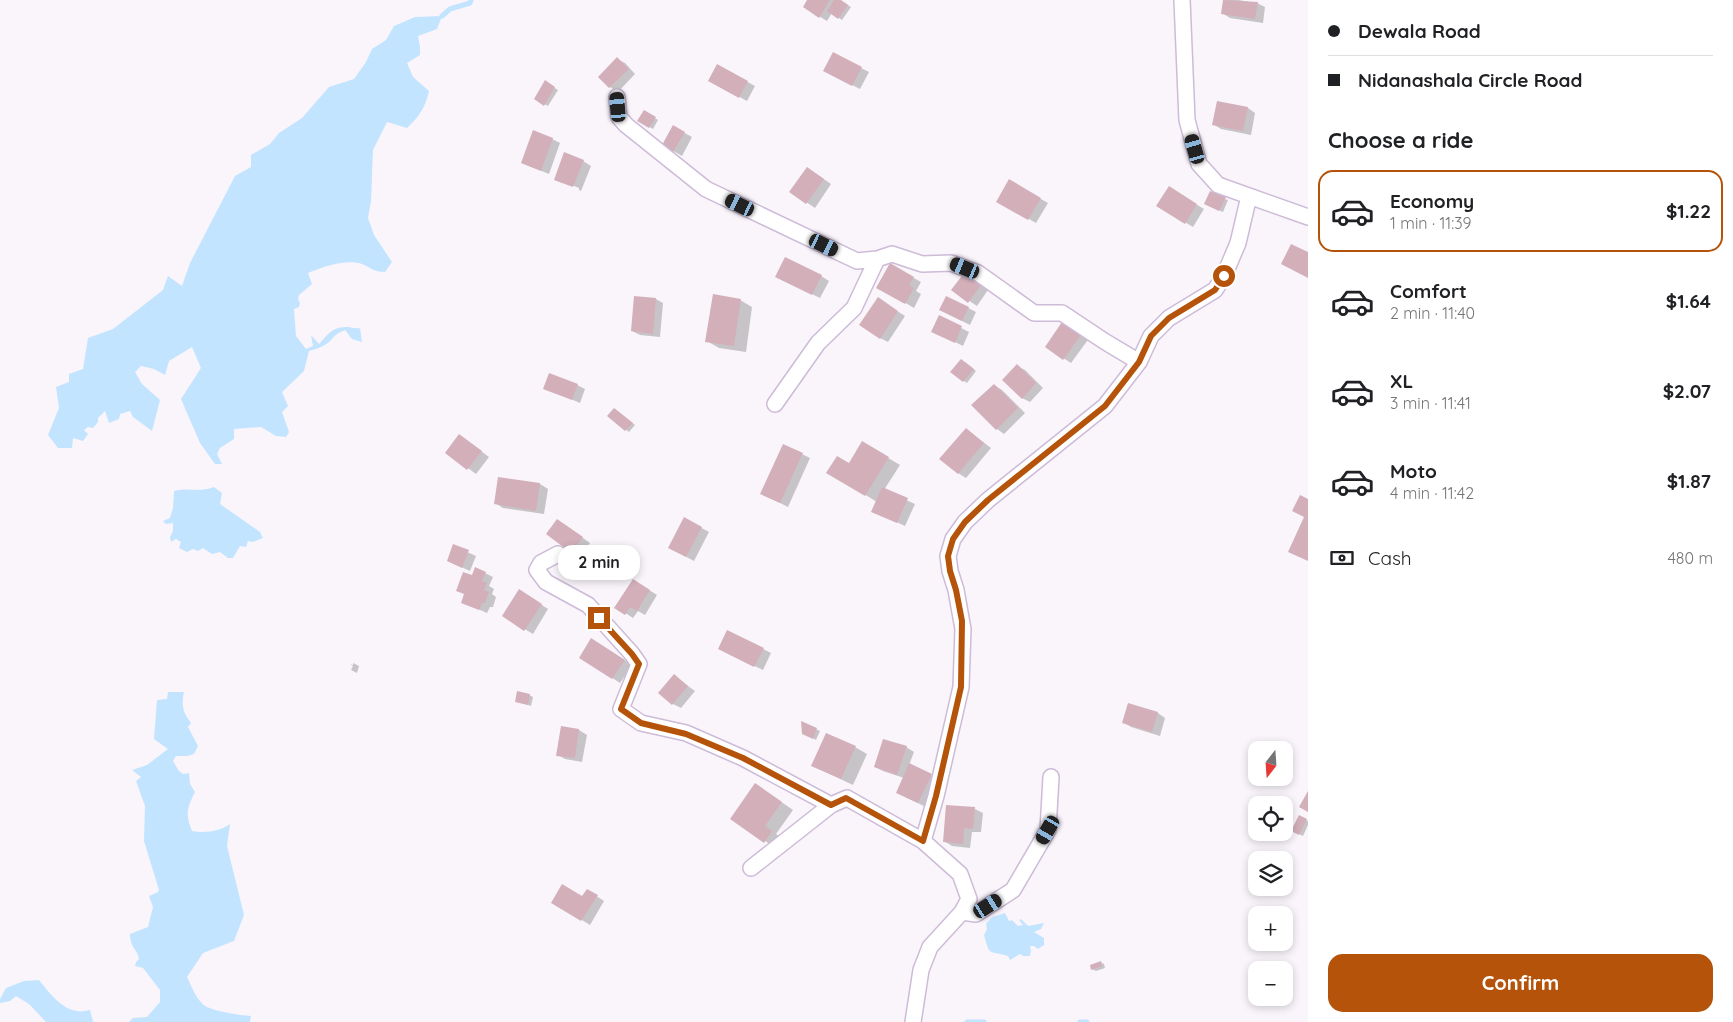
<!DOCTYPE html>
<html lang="en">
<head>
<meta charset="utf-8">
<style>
  body { margin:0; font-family:Quicksand,sans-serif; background:#f2f2f2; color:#202124; height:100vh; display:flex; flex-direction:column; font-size:19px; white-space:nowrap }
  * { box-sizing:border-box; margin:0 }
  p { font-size:16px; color:#757577 }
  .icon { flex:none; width:28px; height:28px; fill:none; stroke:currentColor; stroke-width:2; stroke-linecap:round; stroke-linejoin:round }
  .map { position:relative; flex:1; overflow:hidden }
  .details { display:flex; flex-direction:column; background:#fff; width:425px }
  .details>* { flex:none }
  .banner { display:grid; align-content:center; height:110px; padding:0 20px; background:#fff }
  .needle { width:32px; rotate:197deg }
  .tools { position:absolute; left:1248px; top:741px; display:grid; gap:10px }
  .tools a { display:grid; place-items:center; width:45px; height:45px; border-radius:10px; background:#fff; box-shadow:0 2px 8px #0003; font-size:25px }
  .end { position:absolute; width:22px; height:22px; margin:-11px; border:6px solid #b45309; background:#fff; box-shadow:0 0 0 2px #fff }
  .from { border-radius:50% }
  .bubble { position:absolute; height:35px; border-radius:15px; background:#fff; box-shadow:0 2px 8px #0003; font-size:16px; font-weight:800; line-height:35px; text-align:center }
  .car { position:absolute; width:15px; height:30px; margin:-15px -8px; border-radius:6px; box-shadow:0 0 4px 1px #0007; background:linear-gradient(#222 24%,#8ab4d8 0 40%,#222 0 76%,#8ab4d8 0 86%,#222 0) }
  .banner b { display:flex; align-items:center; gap:18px; height:48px; font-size:19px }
  .banner b+b { border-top:1px solid #e0e0e0 }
  .banner i { width:12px; height:12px; background:#202124 }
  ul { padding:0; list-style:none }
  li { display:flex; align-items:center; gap:15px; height:82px; margin:0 10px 8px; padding:0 10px; border:2px solid transparent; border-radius:15px }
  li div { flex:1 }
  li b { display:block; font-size:19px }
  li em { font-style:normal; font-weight:800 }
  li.selected { border-color:#b45309 }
  li>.icon { width:45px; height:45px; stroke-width:1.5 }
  h2 { padding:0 20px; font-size:22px; line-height:60px }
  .pay { display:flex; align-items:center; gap:12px; height:55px; padding:0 20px; font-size:19px }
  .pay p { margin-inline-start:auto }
  .action { display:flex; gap:10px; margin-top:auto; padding:10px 20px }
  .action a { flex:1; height:58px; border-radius:15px; background:#b45309; color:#fff; font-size:20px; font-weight:800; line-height:58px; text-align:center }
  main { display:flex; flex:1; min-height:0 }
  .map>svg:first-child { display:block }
</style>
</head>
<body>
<main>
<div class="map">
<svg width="1308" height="1022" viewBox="0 0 1308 1022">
  <rect width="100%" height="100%" fill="#f9f5fb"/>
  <path fill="#c3e4ff" d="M442,16L437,29L418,36L420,47V55L407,63L413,77L429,91C426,106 419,117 407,128L387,122L373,150L371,201L368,218L374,235L392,262L385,272C372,272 370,266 359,263C342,260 323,267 308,273L312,284L299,295L298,299L300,303L299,307L294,309L296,336L306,349L313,346L311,335L319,344C327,335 333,326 347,327C352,327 354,329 360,328L362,342L352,339L345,330C335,334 336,335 329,342C323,347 316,349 309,351L304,371L282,392L288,406L282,412L289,432L286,437L276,436L261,427L234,429V439L220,448L217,454L222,464H215L200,443L181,399L201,368L192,347L169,361L165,375L154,369L141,366L135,372L142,384L160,400L152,431L133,417L130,411L120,414L119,419L109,423L105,411L98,418V422L93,428L88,427L84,430L88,434L83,441L73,438L72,448H58L48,435L59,408L56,387L69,382V374L83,369L88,338L113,329L163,290L168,276L182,286L190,263L235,176L251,167V155L270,144L279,133L302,118L329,87L354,79L366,62L372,49L386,40L394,26L415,17Z
    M214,487L222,493L220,504L260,532L263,538L253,542L248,541L246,547L240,546L233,558H228L220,552L212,554L203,548L198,551L193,549L187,552L179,548L181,542L176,539L171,542L170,537L173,531V523L166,524L163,521L170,518L173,508L174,491C190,487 198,493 214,487Z
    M168,692H184C181,705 183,713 191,723L188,727L198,746L194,754L187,756H176L173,761L179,771L183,774L189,773L190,784L195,792C187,808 185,814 192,831C204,833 219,832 230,824L227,846L244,915L234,941L203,953L187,977C192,987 197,1002 207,1007C218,1012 239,1015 251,1016L250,1022H129L133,1018L147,1017L160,1002V990L143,968L135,966L136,962L139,959C137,948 130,948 130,934L148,927L153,907L149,896L158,892L159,890L144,841L145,806L136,781L141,777L132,770L147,765L168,749L154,739L157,700L167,699Z
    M1005,913L1009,921L1012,920L1018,926L1023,925L1019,920L1021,919L1028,926L1044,923L1041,929L1034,932L1044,938V945L1038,949L1034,946H1030L1031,950L1030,956H1023L1020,954L1010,960L1008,956C988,950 990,957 984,935L987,929L986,924L992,917Z
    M39,980C52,996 67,1017 90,1010L93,1022H46L29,1004L16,996L10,1001L0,1003V999L6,988L24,981Z"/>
  <path fill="#0003" d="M809,0H840L851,7L842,20L832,13L827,21L804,7Z
    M1224,0H1238L1257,3L1265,7L1263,23L1230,18L1222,13Z
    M617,59L625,63L635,74L618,92L610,87L599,77Z
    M718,66L755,86L747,101L710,81Z
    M861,68L869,72L860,89L832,75Z
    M545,82L558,90L548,106L535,99Z
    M1248,108L1255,113L1251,135L1221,129L1213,124Z
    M645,112L658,120L653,129L639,121Z
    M674,127L692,137L682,156L663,145Z
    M552,139L560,143L549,174L522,163Z
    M583,161L591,166L581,191L579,190V188L562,181V183L555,179Z
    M815,173L831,184L815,208L791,192Z
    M1009,181L1048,203L1036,223L998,201Z
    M1169,188L1204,209L1193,227L1158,206Z
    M1225,199L1228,200L1223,212L1209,206Z
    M891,265L921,282L916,291L921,294L914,308L878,287Z
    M821,276L829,281L820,298L785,281Z
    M972,279L988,290L977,306L953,290Z
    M947,297L976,312L970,325L948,314Z
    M656,299L663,303L660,337L640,335L632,331Z
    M740,300L752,307L746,352L719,348L707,341Z
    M886,304L905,316L888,342L880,338Z
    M940,317L969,332L963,346L939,334Z
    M1065,321L1090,337L1071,363L1046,347Z
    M965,362L976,371L967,383L964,381Z
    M1017,366L1025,370L1043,388L1030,402L1022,398Z
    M577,385L585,389L580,403L545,388Z
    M994,385L1002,390L1025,413L1004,434L997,429Z
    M615,409L635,425L629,432L609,416Z
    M966,429L991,448L966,478L958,473Z
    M459,435L489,457L476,474L446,452Z
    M863,443L900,465L884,490L915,504L905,526L881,515L877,502L828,472L849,465Z
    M802,454L810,458L788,507L762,494Z
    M499,478L540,484L548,489L544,514L503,508L495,503Z
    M685,519L709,532L694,561L677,552Z
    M565,525L590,543L580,556L547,534Z
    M454,546L476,556L470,571L448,561Z
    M485,573L493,577L489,586L494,589L492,594L496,597L493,607H490L487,613L462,602Z
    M641,585L657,595L645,615L638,611L633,618L616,607Z
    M527,595L548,609L533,634L503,616Z
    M599,644L632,665L620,683L580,657Z
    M763,649L771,653L763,670L727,653Z
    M353,663L359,666L357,673L351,670L353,666L350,664L353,665Z
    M674,676L695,691L681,708L673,704Z
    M529,695L533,697L531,706L516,701Z
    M1158,713L1165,718L1160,736L1131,727L1123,722Z
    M802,723L820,731L816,740L807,735Z
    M562,727L579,730L587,735L582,762L565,759L558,755Z
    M855,747L867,754L853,785L813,766Z
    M906,747L914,752L909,765L939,780L926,807L905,797L904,778L883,771L875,767Z
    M767,792L793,810L776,834L783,839L776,848L731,819Z
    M975,809L983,813L981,832H972L970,848L952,846L944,841Z
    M1300,817L1308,821V825L1303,836L1293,831Z
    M587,890L604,901L590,925L553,902L583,898Z
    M1100,962L1104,964L1105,968L1096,971L1092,969Z"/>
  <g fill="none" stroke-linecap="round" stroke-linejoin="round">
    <path stroke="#c3e4ff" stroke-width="5" d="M442,16L450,9L470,3L471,0
      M967,1022H984
      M1080,1022H1087"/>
  </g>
  <path fill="#d3afb9" d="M807,0H830L819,18L803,7Z
    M834,0H841L848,5L838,19L827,11Z
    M1223,0L1258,2L1255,19L1221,14Z
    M833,52L862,67L852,86L823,71Z
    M617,57L629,69L609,88L598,77Z
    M717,64L748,81L739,98L708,81Z
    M545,80L555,87L544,106L534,99Z
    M1217,101L1248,107L1243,131L1212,125Z
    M644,110L656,117L649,128L637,121Z
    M673,125L685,132L673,152L662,145Z
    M533,130L553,138L541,171L521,163Z
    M564,152L584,160L573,187L554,180Z
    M807,167L824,179L806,204L789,192Z
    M1009,179L1041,198L1028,220L996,202Z
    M1169,186L1197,204L1185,224L1156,206Z
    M1210,191L1226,197L1219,211L1204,204Z
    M1291,244L1308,252V278L1281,264Z
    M785,257L822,275L812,295L775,277Z
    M890,263L914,277L909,285L914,288L905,304L876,288Z
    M964,273L981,285L968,303L951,290Z
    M713,294L741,299L734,346L705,342Z
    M634,296L656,298L653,334L631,331Z
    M946,296L969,307L962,321L939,310Z
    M878,297L898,311L880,339L859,325Z
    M939,315L962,326L955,343L931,332Z
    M1064,319L1083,332L1063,360L1045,347Z
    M961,359L974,369L963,382L950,372Z
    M1017,364L1036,383L1022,399L1002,380Z
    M549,373L578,384L572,400L543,389Z
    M994,384L1018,408L996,430L971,405Z
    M614,408L633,423L625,431L607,416Z
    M966,428L984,443L958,474L939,459Z
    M459,434L482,451L467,470L445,453Z
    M862,441L889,457L865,496L826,473L837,456L849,463Z
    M783,444L803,453L780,503L760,494Z
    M498,477L540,483L536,511L494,504Z
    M882,487L908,498L897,523L871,512Z
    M1300,495L1308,499V561L1288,552L1304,517L1292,511Z
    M684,517L702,527L686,557L668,548Z
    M557,519L583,537L571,553L546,534Z
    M453,544L469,550L462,568L447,561Z
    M475,567L486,572L482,581L487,583L484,590L489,592L485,603H482L479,610L461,603L464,594L456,591L463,572L472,575Z
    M633,579L650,590L637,611L630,607L625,615L614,608Z
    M519,589L542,604L524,631L502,616Z
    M727,630L764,648L754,667L718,649Z
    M591,638L625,660L612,679L579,658Z
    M674,674L688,686L672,705L658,693Z
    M517,691L530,694L528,705L515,702Z
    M1128,703L1158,712L1152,732L1122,723Z
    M801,721L817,728L813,739L802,734Z
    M561,726L579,729L575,758L556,756Z
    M826,733L856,746L841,779L811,766Z
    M883,739L907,746L897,775L874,767Z
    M909,763L932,774L918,803L896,793Z
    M755,783L782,802L765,826L772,831L764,843L730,819Z
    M1308,791V812L1299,807Z
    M946,805L975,807L973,829L964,828L963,844L943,842Z
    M1299,815L1307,819L1299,835L1291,831Z
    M562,884L582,896L587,889L598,895L581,921L551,903Z
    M1101,961L1102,966L1091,970L1090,965Z"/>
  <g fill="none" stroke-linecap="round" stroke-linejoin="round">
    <g stroke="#cdbbd8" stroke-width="18">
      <path id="minor" d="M1182,0L1187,120L1199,164L1218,185L1308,217
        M617,97L619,117L626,125L706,189L857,261L877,259L892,254L922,264L951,263L978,273L1034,313H1062L1104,341L1139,362
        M775,404L818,343L854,308L877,259
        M558,554L541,563L537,570L546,582L588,605L632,654L639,664L621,709L641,723L686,733L743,758L831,805
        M923,841L936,796L961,687L963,629L956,590L950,571L948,556L953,539L965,522L988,500L1105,406L1139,362L1151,336L1169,318L1215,290L1224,276L1238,243L1249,196
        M751,868L831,805L847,798L923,841L960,874L969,899L962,912L930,947L921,970L913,1022
        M962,912L976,914L1013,890L1048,830L1051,777"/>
    </g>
    <use href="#minor" stroke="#fff" stroke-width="15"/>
  </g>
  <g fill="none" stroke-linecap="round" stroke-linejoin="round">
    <path stroke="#b45309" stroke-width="6" d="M599,618L632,654L639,664L621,709L641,723L686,734L743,758L831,805L846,798L923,841L936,796L961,687L962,621L956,590L950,571L948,556L953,539L965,522L988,500L1105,406L1139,362L1151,336L1169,318L1215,290L1224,276"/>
  </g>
</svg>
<div class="tools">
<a><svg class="needle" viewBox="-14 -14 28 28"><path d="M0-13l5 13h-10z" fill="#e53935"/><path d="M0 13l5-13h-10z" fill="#757577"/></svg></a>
<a><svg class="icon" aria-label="locate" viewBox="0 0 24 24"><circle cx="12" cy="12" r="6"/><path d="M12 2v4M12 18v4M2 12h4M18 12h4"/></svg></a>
<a><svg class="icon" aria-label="layers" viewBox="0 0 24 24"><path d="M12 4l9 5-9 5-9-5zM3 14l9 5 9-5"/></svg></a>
<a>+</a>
<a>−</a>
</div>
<i class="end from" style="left:1224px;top:276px"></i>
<i class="end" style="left:599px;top:618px"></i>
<div class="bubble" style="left:558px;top:545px;width:82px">2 min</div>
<i class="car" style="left:618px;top:107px;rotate:355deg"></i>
<i class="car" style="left:1195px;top:149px;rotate:344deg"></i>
<i class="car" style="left:740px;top:205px;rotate:296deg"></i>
<i class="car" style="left:824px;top:245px;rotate:116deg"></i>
<i class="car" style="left:965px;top:268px;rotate:292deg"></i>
<i class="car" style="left:1048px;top:830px;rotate:210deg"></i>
<i class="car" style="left:988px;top:906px;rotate:58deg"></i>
</div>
<section class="details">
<div class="banner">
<b><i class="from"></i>Dewala Road</b>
<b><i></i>Nidanashala Circle Road</b>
</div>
<h2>Choose a ride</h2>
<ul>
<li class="selected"><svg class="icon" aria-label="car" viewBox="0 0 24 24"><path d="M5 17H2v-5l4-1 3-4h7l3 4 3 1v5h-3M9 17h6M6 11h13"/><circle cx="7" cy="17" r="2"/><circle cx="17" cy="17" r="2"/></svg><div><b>Economy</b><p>1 min · 11:39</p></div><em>$1.22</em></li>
<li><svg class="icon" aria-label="car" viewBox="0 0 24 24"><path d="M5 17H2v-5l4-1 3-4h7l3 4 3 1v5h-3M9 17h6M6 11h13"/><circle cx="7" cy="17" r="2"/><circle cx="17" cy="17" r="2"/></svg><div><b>Comfort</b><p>2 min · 11:40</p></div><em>$1.64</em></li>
<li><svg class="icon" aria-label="car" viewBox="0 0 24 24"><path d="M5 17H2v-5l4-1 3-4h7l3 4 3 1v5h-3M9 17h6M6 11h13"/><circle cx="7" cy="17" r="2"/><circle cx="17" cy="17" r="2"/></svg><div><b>XL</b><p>3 min · 11:41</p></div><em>$2.07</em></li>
<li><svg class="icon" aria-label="car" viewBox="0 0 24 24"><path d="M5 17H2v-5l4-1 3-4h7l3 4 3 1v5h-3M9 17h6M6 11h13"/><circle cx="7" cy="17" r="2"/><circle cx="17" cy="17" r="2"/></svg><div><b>Moto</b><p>4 min · 11:42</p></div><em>$1.87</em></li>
</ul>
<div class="pay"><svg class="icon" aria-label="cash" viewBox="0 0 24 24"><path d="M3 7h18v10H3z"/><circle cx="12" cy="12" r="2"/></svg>Cash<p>480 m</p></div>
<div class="action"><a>Confirm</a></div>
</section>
</main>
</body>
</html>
